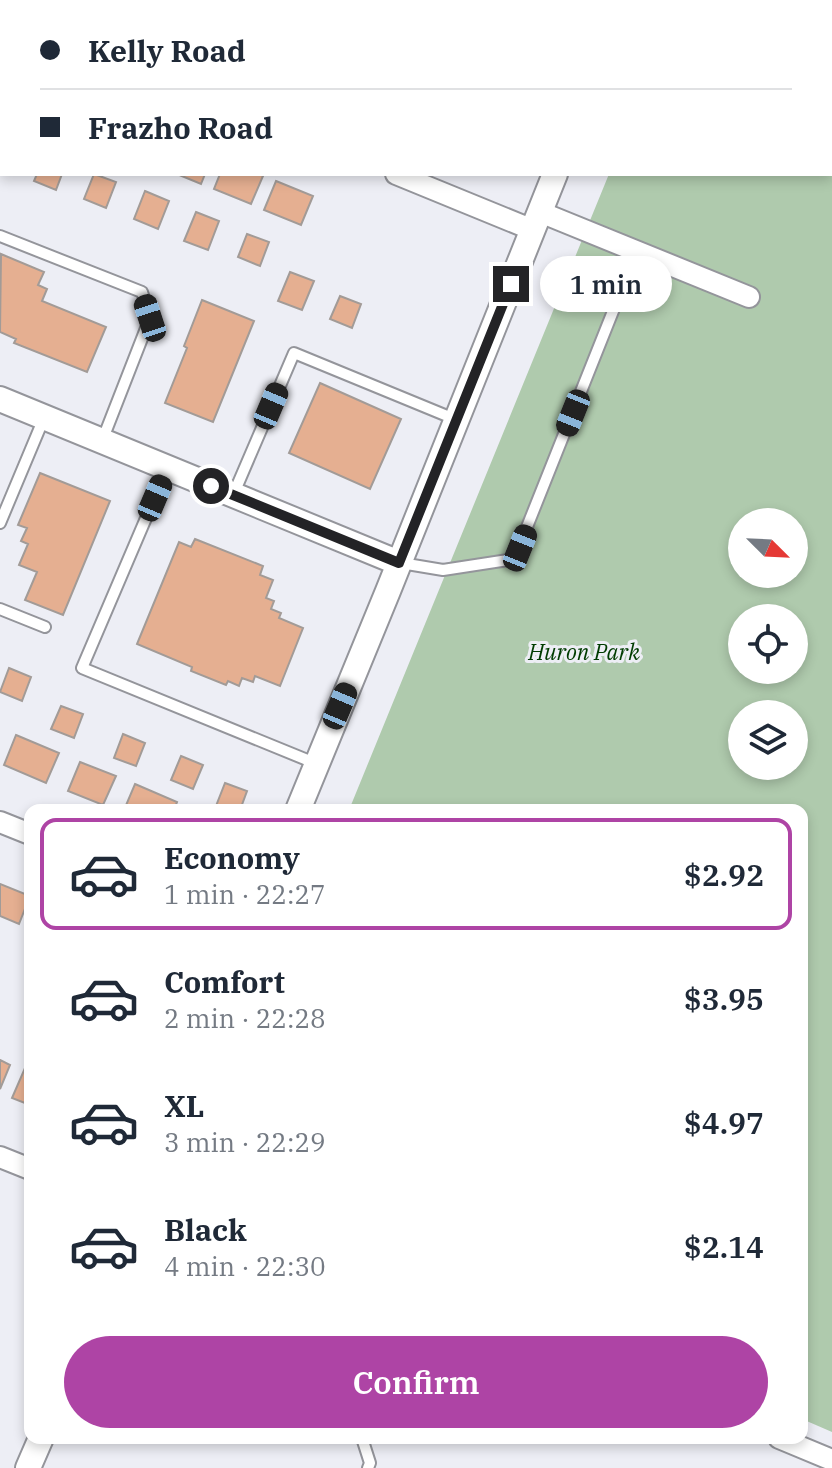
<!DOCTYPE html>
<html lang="en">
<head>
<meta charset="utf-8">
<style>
  body { margin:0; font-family:"IBM Plex Serif",serif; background:#f6f6f7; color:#1f2937; height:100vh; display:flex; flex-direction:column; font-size:30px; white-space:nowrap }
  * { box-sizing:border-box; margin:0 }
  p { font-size:26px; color:#747a83 }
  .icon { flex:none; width:44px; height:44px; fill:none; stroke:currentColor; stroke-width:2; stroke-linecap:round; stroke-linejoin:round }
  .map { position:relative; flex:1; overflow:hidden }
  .details { position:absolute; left:24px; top:804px; width:784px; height:640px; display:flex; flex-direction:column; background:#fff; border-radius:16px; box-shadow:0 4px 12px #0003 }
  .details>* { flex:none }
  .top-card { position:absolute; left:0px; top:0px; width:832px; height:176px; box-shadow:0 4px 12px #0003; display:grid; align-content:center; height:176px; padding:0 40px; background:#fff }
  .needle { width:52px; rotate:114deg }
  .buttons { position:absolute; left:728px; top:508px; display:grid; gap:16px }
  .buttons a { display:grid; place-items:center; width:80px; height:80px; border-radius:50%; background:#fff; box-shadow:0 4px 12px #0003; font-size:40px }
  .end { position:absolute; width:36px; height:36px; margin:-18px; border:10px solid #232326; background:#fff; box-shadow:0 0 0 4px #fff }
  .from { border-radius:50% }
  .bubble { position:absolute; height:56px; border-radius:28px; background:#fff; box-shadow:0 4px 12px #0003; font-size:26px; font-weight:600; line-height:56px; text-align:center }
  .car { position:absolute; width:24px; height:48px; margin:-24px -12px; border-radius:10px; box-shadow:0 0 6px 2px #0007; background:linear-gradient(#222 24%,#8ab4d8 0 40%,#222 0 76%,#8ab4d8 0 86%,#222 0) }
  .top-card b { display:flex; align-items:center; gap:28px; height:76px; font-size:30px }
  .top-card b+b { border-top:2px solid #e0e1e3 }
  .top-card i { width:20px; height:20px; background:#1f2937 }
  ul { padding:14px 0 0; list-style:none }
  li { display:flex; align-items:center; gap:24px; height:112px; margin:0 16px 12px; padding:0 24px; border:4px solid transparent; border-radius:16px }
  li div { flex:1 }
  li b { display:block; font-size:30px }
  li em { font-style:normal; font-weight:600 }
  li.selected { border-color:#ae44a5 }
  li>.icon { width:72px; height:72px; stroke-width:1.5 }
  .primary-button { display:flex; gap:16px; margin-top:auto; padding:16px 40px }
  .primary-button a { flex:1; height:92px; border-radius:48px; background:#ae44a5; color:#fff; font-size:32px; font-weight:600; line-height:92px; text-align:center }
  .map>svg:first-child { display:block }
</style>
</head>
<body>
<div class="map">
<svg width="832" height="1468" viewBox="0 0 832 1468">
  <rect width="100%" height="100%" fill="#edeef5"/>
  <path fill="#afcaad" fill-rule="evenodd" d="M830,129L832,130V1432L802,1419V810H349L609,174H830ZM742,522H794V574H742ZM742,618H794V670H742ZM742,714H794V766H742Z"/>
  <path fill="#e5af91" stroke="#a29b97" stroke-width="2" d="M37,174H62L56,190L34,181Z
    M94,174L116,182L106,208L84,199Z
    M177,174H205L201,184Z
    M220,174H259L263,176L251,204L214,189Z
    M276,181L313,196L301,225L264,210Z
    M145,191L169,201L158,229L134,219Z
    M196,212L219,221L208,250L184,241Z
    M247,234L269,242L260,266L238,257Z
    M1,254L44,272L38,285L47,289L42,301L106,327L87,372L14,343L16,339L0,332Z
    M290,272L314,281L302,310L278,301Z
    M340,296L361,304L352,328L330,319Z
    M202,300L254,321L213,422L165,403L187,348L184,346Z
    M320,383L401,419L370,489L289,453Z
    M40,473L110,501L63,615L25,600L37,572L19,565L28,544L21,541L27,528L18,525Z
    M195,539L263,566L260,575L273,580L266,598L274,601L271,609L281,613L279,618L303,628L280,686L255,676L253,682L242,678L239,686L228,681L226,685L191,671L192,667L137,644L179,542L191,547Z
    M9,668L31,677L22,701L0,692Z
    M61,706L83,714L74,738L51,729Z
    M123,734L145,743L136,766L114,758Z
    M16,735L59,753L46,783L4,765Z
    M181,756L203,765L193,789L171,780Z
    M80,762L116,776L103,805L68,791Z
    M225,783L247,791L240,810H225L216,806Z
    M135,784L177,802L174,810H124Z
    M0,884L30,896L19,924L0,916Z
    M0,1060L10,1065L0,1089Z
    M25,1068L30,1070V1105L12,1098Z"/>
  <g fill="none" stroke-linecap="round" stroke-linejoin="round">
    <g stroke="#94959b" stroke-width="14">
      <path id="service" d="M0,236L142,292L150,318L102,441
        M167,469L82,668L317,764
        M234,493L294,353L457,420
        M0,523L44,418
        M401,563L443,570L508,560L515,557L637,251
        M0,609L45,627
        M362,1438L370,1463L368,1468"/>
    </g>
    <g stroke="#94959b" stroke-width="24">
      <path id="minor" d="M0,12L2,13
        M396,174L533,230
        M540,212L749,297
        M0,822L30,834
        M0,1157L30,1169
        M779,1438L832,1460"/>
    </g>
    <g stroke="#94959b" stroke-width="28">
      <path id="tertiary" d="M623,2L624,0
        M0,399L399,563
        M298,810L388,591L555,174
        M28,1468L41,1438"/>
    </g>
    <use href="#service" stroke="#fff" stroke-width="10"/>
    <use href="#minor" stroke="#fff" stroke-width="20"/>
    <use href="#tertiary" stroke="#fff" stroke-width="24"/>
  </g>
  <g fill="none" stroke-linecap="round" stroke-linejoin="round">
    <path stroke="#232326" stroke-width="10" d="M211,486L399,563L511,284"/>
  </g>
  <g text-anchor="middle" stroke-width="6" stroke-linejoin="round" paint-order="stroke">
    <g font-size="22" font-style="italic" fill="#003c01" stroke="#edeef5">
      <text x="584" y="660">Huron Park</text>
    </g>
  </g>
</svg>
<div class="buttons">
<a><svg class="needle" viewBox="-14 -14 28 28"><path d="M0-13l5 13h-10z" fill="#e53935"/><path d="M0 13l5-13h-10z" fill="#747a83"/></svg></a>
<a><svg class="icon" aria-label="locate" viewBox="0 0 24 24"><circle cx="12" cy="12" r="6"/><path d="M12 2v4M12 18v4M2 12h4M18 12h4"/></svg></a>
<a><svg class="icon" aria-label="layers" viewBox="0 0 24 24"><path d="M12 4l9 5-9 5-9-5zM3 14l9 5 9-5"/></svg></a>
</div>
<i class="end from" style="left:211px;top:486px"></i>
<i class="end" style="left:511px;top:284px"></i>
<div class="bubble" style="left:540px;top:256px;width:132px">1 min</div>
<i class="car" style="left:150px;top:318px;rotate:342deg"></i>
<i class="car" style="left:271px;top:406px;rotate:23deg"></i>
<i class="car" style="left:573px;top:413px;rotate:202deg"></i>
<i class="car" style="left:155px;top:498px;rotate:23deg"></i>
<i class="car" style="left:520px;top:548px;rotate:22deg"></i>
<i class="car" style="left:340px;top:706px;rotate:23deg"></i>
<div class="top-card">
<b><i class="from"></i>Kelly Road</b>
<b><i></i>Frazho Road</b>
</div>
<section class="details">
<ul>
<li class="selected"><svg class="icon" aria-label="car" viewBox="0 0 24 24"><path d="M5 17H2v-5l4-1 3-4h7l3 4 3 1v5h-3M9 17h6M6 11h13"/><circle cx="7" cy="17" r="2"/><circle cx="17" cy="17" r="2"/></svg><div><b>Economy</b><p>1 min · 22:27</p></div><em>$2.92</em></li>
<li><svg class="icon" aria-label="car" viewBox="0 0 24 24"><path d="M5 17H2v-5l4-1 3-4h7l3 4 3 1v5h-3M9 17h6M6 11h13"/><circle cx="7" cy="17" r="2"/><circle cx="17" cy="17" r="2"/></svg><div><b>Comfort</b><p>2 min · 22:28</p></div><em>$3.95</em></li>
<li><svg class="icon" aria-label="car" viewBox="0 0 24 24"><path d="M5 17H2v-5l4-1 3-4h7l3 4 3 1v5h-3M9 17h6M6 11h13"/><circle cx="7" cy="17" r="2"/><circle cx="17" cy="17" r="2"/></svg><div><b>XL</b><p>3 min · 22:29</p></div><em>$4.97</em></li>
<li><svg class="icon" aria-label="car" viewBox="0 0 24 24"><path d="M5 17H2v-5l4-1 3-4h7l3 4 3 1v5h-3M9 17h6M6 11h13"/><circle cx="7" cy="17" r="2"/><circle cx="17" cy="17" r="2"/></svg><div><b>Black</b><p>4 min · 22:30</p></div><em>$2.14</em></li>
</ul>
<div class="primary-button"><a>Confirm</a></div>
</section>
</div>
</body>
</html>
